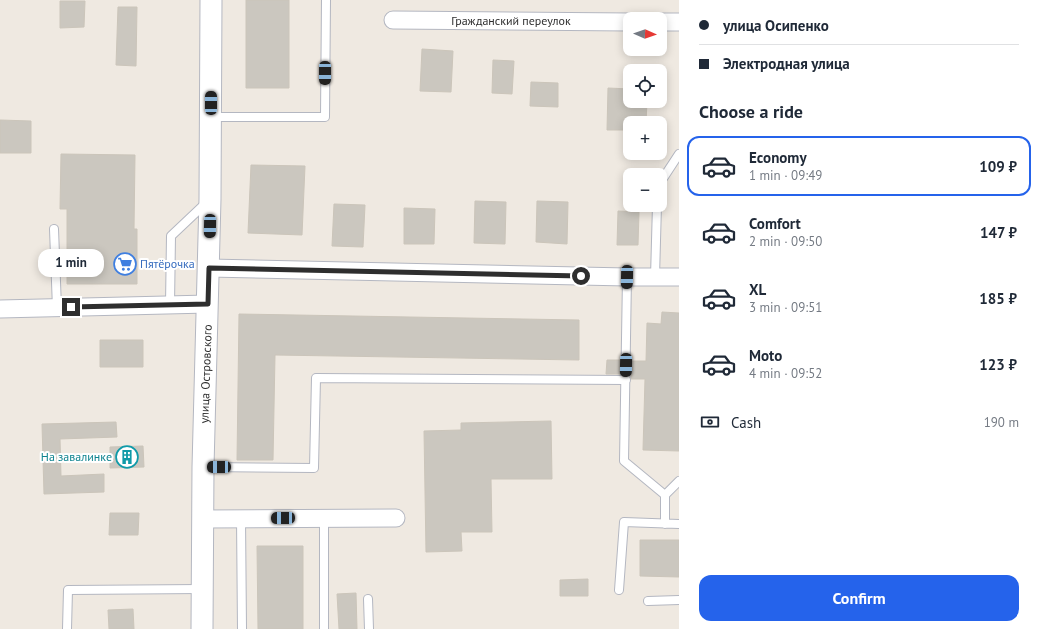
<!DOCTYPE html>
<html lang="en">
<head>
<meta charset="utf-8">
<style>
  body { margin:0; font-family:"PT Sans",sans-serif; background:#f6f6f7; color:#1f2937; height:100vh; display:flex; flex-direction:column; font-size:15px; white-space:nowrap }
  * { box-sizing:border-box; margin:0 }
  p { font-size:13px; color:#747a83 }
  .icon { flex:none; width:22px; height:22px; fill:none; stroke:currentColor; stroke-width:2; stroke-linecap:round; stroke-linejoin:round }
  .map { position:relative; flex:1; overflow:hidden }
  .sheet { display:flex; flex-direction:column; background:#fff; width:360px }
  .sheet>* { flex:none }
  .top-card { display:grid; align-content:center; height:88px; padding:0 20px; background:#fff }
  .needle { width:26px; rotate:92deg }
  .fabs { position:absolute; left:623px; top:12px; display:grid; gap:8px }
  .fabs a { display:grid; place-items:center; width:44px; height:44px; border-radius:8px; background:#fff; box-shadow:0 2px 10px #0003; font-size:20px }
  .end { position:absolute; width:18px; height:18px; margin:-9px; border:5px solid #2e2e2e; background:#fff; box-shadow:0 0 0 2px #fff }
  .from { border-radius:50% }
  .bubble { position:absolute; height:28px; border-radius:12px; background:#fff; box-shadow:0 2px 10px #0003; font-size:13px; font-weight:600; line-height:28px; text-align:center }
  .car { position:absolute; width:12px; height:24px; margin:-12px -6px; border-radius:5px; box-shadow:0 0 3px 1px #0007; background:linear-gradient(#222 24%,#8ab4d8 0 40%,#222 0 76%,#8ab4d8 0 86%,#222 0) }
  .top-card b { display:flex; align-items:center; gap:14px; height:38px; font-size:15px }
  .top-card b+b { border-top:1px solid #e0e1e3 }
  .top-card i { width:10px; height:10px; background:#1f2937 }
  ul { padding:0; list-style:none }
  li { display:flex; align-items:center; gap:12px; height:60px; margin:0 8px 6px; padding:0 12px; border:2px solid transparent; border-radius:12px }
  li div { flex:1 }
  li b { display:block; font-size:15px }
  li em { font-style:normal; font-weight:600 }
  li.active { border-color:#2563eb }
  li>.icon { width:36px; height:36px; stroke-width:1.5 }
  h2 { padding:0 20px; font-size:18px; line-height:48px }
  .pay { display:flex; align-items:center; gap:10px; height:44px; padding:0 20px; font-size:15px }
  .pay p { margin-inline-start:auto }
  .button { display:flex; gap:8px; margin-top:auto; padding:8px 20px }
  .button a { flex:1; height:46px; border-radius:12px; background:#2563eb; color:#fff; font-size:16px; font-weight:600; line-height:46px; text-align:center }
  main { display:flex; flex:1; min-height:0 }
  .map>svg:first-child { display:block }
</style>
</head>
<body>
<main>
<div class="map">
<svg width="679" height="629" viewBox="0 0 679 629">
  <rect width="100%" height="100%" fill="#efe9e1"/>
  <path fill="#cbc7bf" stroke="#cbc5ba" d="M246,0H289V88H246Z
    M60,1H85L84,27L60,28Z
    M118,7H137L136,66L116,65Z
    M422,49L453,51L451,92L420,91Z
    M493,60L514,61L512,94L492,93Z
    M531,82L558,83V107L530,106Z
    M608,88L630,89V101H647L646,123H630V130H607Z
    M0,120L31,121V153H0Z
    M61,154L135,155L134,229H137V284H67V209H60Z
    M251,165L305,166L302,235L248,233Z
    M475,201L506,202L505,244L474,243Z
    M537,201L568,202L567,244L536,242Z
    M334,204L365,205L363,247L332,246Z
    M404,208L435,209L434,244H404Z
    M618,211L639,212L638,245H617Z
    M662,312L679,313V451L643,450L645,379H631V361H646L647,323L661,324Z
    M239,314L579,320V360L275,355L273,460H237Z
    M100,340H143V367H100Z
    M607,360H620V374H606Z
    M551,421L552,479H491L492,532H461L462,551L426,552L424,431L461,430V423Z
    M116,422L117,437L60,439L61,476L104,474V492L44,494L42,424Z
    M143,446L144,467L110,468V447Z
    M110,513H139L138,535H109Z
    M640,540H679V577L640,576Z
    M257,546H303V629H258Z
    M588,579V596H560V580Z
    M356,593L357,629H339L337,594Z
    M133,609L134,629H109L108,610Z"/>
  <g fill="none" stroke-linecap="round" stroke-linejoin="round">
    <g stroke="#b4b7c1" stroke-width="10">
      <path id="service" d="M211,117H325L326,0
        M660,183L679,154
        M54,229L57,308
        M627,277L624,461L665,495L679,481
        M655,277L657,205
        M170,305L171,236L207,202
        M203,467L314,468L316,378L626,380
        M324,517V629
        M241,518L242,629
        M665,524V495
        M619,590L624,522L679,524
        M368,599L369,629
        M648,601L679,600
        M67,629L68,590L202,589"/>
    </g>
    <g stroke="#b4b7c1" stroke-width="19">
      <path id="minor" d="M393,20L630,22
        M660,22H679
        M209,268L627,277H679
        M0,309L208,304
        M203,519L396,518"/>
    </g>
    <g stroke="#b4b7c1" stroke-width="23">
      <path id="tertiary" d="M202,629L203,467L210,199L211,0"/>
    </g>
    <use href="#service" stroke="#fff" stroke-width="8"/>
    <use href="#minor" stroke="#fff" stroke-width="17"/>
    <use href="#tertiary" stroke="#fff" stroke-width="21"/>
  </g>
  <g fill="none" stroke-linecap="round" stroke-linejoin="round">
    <path stroke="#2e2e2e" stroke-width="5" d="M71,307L208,304L209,268L581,276"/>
  </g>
  <defs>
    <g id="supermarket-ring" transform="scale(1.15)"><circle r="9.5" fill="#fff" stroke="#3f7fe0" stroke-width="1.5"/><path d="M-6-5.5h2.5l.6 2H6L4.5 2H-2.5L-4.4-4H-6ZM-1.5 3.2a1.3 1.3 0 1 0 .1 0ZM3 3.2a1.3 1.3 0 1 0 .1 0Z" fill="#3f7fe0"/></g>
    <g id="building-ring" transform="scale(1.15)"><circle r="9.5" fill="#fff" stroke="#0f9aa8" stroke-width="1.5"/><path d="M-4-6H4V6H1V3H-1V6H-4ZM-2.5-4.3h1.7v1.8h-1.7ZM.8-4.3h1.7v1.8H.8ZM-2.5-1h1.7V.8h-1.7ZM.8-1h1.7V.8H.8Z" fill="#0f9aa8"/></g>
  </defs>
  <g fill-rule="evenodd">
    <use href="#supermarket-ring" x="125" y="264"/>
    <use href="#building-ring" x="127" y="457"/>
  </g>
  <g text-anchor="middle" stroke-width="4" stroke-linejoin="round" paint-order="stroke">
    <g font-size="12" fill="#2e2e2e" stroke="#fff">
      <text x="511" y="25">Гражданский переулок</text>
      <text transform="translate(206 374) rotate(-88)" y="4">улица Островского</text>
    </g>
    <g font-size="12" fill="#366cbe" stroke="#fff" text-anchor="start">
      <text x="140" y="268">Пятёрочка</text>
    </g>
    <g font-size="12" fill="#0d838f" stroke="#fff" text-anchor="end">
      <text x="112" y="461">На завалинке</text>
    </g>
  </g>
</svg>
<div class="fabs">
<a><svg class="needle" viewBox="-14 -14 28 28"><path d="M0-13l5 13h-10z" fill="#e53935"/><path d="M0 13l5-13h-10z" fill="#747a83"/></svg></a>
<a><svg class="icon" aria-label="locate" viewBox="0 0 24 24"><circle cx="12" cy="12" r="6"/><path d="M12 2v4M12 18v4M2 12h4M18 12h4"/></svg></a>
<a>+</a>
<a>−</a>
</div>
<i class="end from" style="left:581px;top:276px"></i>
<i class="end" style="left:71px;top:307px"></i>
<div class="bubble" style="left:38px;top:249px;width:66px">1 min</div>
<i class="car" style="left:325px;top:73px;rotate:180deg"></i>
<i class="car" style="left:211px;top:103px;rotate:0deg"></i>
<i class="car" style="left:210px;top:226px;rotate:181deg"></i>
<i class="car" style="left:627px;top:277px;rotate:181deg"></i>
<i class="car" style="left:626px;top:365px;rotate:181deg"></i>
<i class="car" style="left:219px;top:467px;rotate:270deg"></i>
<i class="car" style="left:283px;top:518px;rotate:269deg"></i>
</div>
<section class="sheet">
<div class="top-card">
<b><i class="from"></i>улица Осипенко</b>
<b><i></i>Электродная улица</b>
</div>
<h2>Choose a ride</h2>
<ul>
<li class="active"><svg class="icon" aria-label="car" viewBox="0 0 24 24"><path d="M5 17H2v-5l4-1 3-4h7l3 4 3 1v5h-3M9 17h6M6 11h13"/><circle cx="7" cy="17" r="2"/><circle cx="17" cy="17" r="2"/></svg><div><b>Economy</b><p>1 min · 09:49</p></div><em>109 ₽</em></li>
<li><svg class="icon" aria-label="car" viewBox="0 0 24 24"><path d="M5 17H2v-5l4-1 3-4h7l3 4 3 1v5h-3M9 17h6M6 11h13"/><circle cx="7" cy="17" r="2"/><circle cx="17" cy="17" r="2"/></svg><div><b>Comfort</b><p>2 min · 09:50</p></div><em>147 ₽</em></li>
<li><svg class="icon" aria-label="car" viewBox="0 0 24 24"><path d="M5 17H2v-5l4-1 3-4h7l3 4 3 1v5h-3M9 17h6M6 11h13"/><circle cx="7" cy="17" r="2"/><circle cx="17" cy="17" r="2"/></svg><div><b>XL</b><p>3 min · 09:51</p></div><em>185 ₽</em></li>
<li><svg class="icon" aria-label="car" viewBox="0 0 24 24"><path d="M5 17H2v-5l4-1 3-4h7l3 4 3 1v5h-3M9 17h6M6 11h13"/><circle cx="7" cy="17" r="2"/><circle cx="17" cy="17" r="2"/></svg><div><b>Moto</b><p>4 min · 09:52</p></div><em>123 ₽</em></li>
</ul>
<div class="pay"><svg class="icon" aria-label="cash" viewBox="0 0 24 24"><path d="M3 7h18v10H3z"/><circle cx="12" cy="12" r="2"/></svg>Cash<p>190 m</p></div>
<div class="button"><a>Confirm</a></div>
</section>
</main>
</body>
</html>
